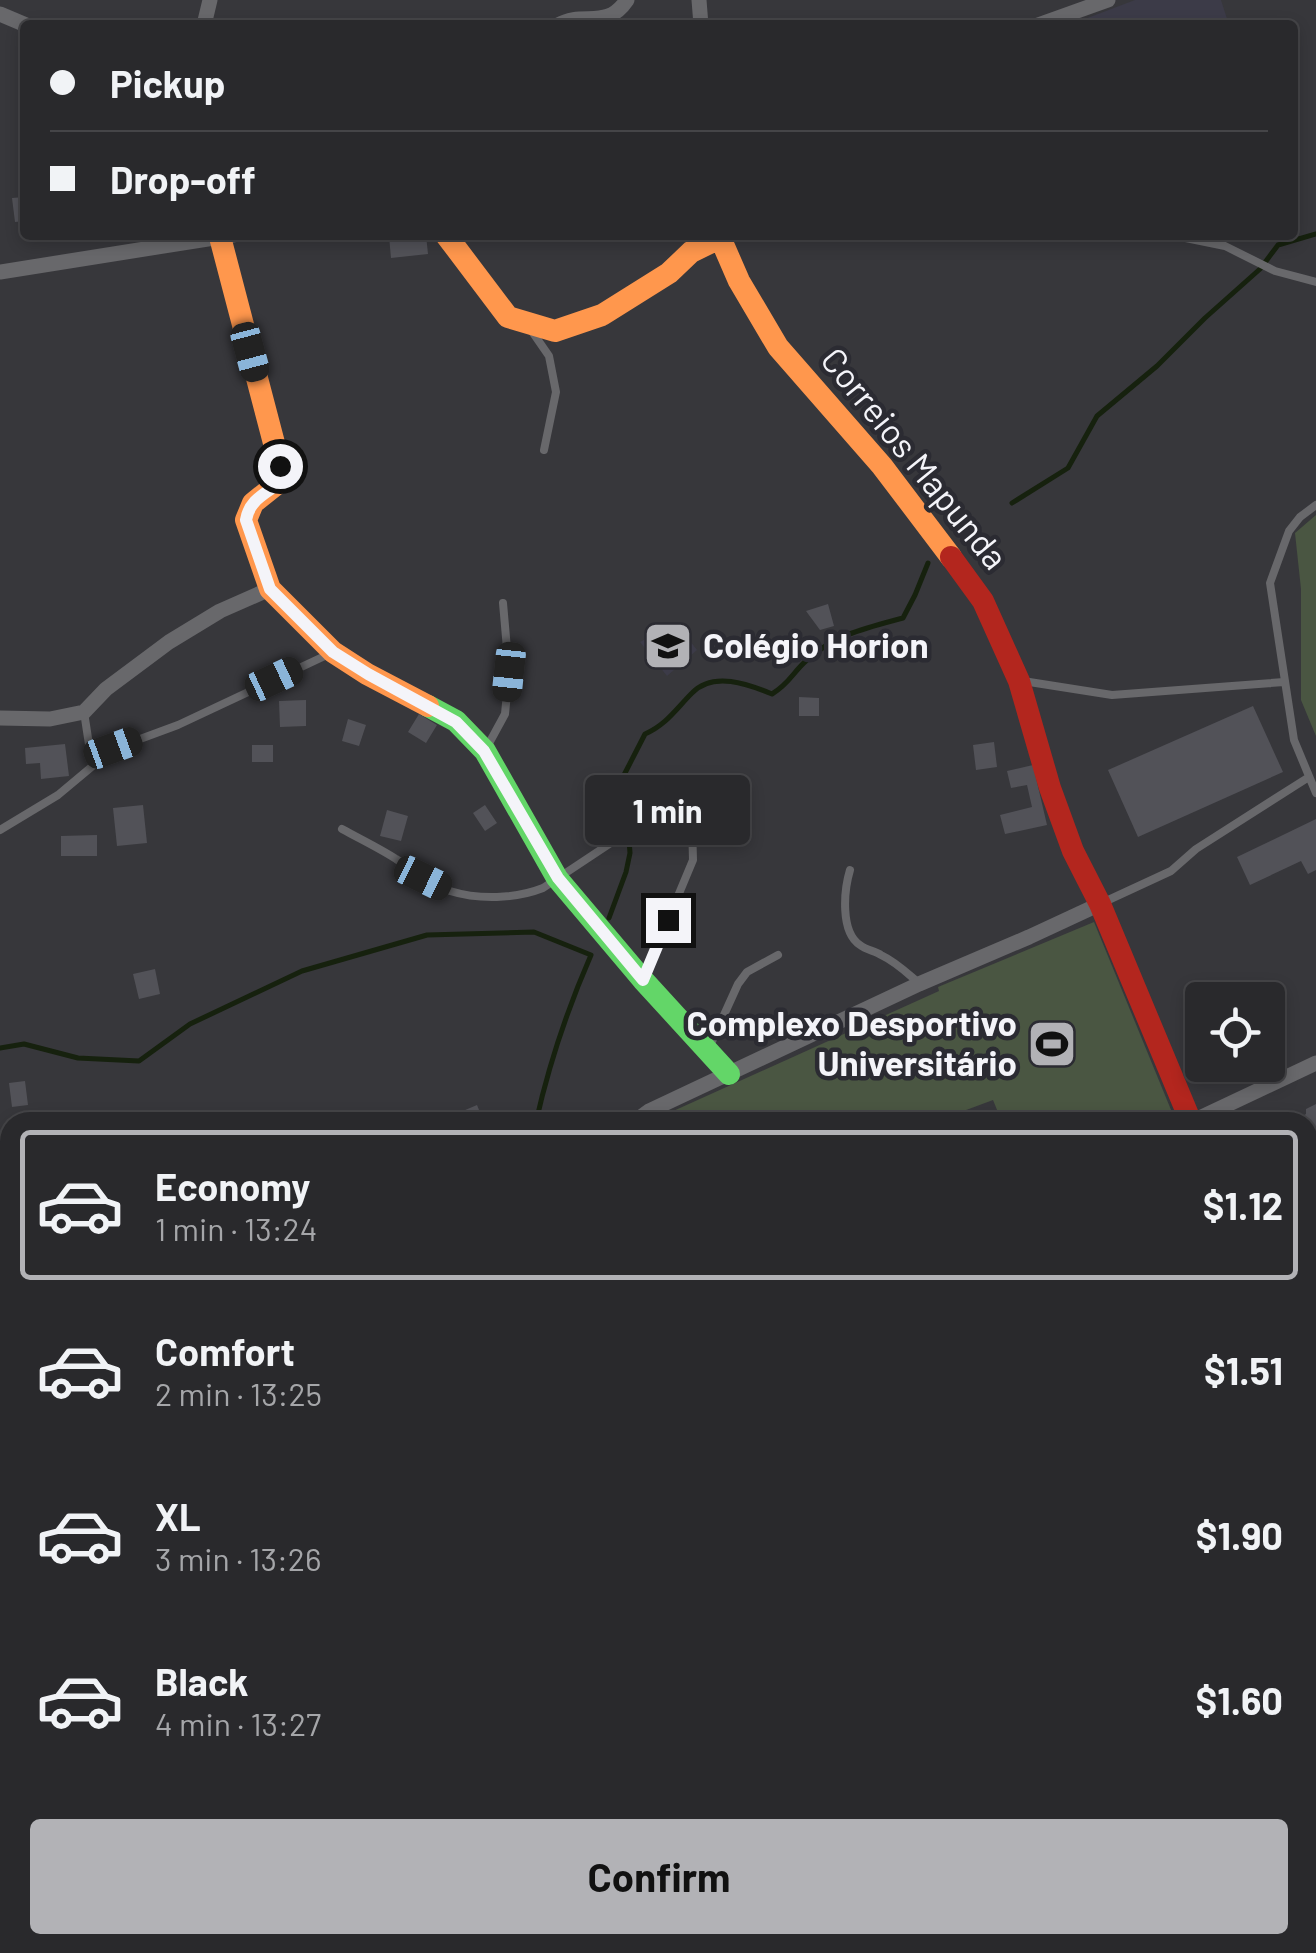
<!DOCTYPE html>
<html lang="en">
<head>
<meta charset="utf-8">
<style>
  body { margin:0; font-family:Barlow,sans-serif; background:#353538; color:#f1f3f6; height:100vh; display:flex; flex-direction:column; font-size:38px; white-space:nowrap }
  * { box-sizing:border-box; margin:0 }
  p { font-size:32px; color:#a5a6a9 }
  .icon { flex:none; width:55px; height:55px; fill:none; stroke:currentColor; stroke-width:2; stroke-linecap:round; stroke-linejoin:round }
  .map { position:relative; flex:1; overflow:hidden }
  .drawer { position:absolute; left:0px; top:1112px; width:1318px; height:842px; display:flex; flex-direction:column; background:#29292c; border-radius:30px 30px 0 0; box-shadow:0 5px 15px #0003,0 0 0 2px #454548 }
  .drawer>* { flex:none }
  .banner { position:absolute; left:20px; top:20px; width:1278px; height:220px; border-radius:10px; box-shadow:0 5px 15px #0003,0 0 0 2px #454548; display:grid; align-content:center; height:220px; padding:0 30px; background:#29292c }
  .fabs { position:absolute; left:1185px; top:982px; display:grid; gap:20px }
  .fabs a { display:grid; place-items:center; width:100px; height:100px; border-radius:10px; background:#29292c; box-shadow:0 5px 15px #0003,0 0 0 2px #454548; font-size:50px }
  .end { position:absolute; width:45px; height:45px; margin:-22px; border:12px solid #f4f4f9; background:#111; box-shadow:0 0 0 5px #111 }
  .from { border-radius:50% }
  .bubble { position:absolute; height:70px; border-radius:10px; background:#29292c; box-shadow:0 5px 15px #0003,0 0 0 2px #454548; font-size:32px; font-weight:700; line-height:70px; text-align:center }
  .car { position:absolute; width:30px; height:60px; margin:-30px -15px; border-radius:12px; box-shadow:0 0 8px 2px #0007; background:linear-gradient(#222 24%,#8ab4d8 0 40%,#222 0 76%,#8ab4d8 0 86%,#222 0) }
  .banner b { display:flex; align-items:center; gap:35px; height:95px; font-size:38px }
  .banner b+b { border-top:2px solid #454548 }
  .banner i { width:25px; height:25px; background:#f1f3f6 }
  ul { padding:18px 0 0; list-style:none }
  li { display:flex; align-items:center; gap:30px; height:150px; margin:0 20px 15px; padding:0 10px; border:5px solid transparent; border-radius:10px }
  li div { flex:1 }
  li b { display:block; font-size:38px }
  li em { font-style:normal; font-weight:700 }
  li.current { border-color:#b2b2b6 }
  li>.icon { width:90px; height:90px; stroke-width:1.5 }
  .primary-button { display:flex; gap:20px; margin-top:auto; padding:20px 30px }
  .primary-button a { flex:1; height:115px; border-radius:10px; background:#b2b2b6; color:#111; font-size:40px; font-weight:700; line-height:115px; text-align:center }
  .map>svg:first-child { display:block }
</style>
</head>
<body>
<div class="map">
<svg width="1316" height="1953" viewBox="0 0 1316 1953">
  <rect width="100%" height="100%" fill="#37373b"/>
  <path fill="#3c3b48" d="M1135,0H1221L1229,25H1069Z
    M676,623L697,650L667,676L640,642Z
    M1316,1188V1363L1308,1365V1191Z
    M10,1489V1945H15L0,1953V1493Z"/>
  <path fill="#4a5642" d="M1316,515V736L1301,700V589L1295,533Z
    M1094,922L1176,1122H1002L993,1100L950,1116L952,1122H649L939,991L938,987Z
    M10,1384V1523L0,1527V1385Z
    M1308,1446L1316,1467V1607L1308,1610Z
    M10,1681V1725L7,1727L10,1734V1787L0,1792V1683Z"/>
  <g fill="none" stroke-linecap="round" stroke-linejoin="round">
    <path stroke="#16210e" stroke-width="5" d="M1012,503L1068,468L1097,416L1157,366L1205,318L1260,269L1278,245L1316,234
      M609,918L626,872L630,853L624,775L645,734C666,725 676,709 692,693C713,671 748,684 772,694C790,683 793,672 807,660C833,635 870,627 903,618L915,595L928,563
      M0,1048L24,1044L78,1058L139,1061L190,1024L302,971L427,935L534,932L591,955C567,1010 549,1064 536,1122"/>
  </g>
  <path fill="#525258" d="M25,197V221L15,222L12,198Z
    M404,235H426L428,254L391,258L389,236Z
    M828,604L834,626L820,630L806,611Z
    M799,697L819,698V716H799Z
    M306,700V726L280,727L279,701Z
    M1253,706L1283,772L1138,837L1108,770Z
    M419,714L437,725L426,743L408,732Z
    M348,719L366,725L359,746L342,741Z
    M994,742L997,767L976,770L973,745Z
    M65,744L69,776L41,779L40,763L26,764L25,748Z
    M252,745H273V762H252Z
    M1033,765L1047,825L1005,834L1000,815L1032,807L1027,785L1011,788L1007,771Z
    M143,805L147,843L117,846L113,808Z
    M485,805L497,823L485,831L473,813Z
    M387,810L408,816L401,841L380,836Z
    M1316,819V870L1308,874L1301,861L1250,885L1237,857Z
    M97,835V856H61V836Z
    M155,969L160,994L139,999L133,974Z
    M25,1081L28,1105L12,1107L9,1083Z
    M1316,1104V1149L1308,1132V1122H1303L1301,1117L1306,1114V1109Z
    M477,1105L484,1122H437Z
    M10,1523V1586L0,1590V1527Z
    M10,1620V1646L0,1650V1625Z
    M73,1945H124L127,1953H76Z
    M127,1945H160L165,1950L162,1953H131L125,1947Z
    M203,1945H249V1946L238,1949L240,1953H206Z
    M666,1945H707L708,1949L717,1945H846L849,1953H658L656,1949Z"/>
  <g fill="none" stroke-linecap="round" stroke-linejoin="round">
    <path stroke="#6d6d6f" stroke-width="2.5" stroke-dasharray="8 5" stroke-linecap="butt" d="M1308,1723L1316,1726
      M1308,1761L1316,1745
      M1308,1788L1316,1784
      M1308,1791L1316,1797
      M1308,1826L1316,1819
      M968,1945L971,1953
      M1001,1945L1004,1953
      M970,1951L986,1945
      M869,1953L870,1945
      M1025,1953L1045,1945"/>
    <path stroke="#68686b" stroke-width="8" d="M1171,235L1225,246L1275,271L1316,282
      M531,330L549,356L556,392L544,450
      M1316,505L1300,517L1289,531L1270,583L1294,740L1316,793
      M1023,681L1112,695L1284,682
      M84,712L92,764
      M487,747L505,714L509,672L503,603
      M342,829C360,839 379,848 396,859C414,870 430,885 450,891C479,900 515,899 543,888L659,811L692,823L693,860L645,975
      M0,830L58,795L113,749L178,725L329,654
      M850,870C844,890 840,932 860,945C866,950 875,951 881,955C896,962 907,973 919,983
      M1104,902L1171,871L1196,849L1309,777
      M709,1048L738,984L747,972L778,955
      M0,1295L10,1294
      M0,1670L10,1666
      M0,1807L10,1802
      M0,1938L6,1953"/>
    <path stroke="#68686b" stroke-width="15" d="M699,0L701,25
      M0,14L26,25
      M204,25L210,0
      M558,25C584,10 606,31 627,0
      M1038,25L1108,0
      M0,272L233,235
      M0,718L50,719L84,712L106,689L169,642L220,611L270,589
      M634,1122L649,1111L919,984L1029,937L1100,904
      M1191,1122L1316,1063
      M1308,1404L1316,1424
      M1308,1626L1316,1623
      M287,1945L291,1953
      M605,1945L608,1953
      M27,1953L47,1945"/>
    <path stroke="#63d668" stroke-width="22" d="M428,706L456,721L485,751L557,878L643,980L729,1074
      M1308,1868L1316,1864
      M1308,1894L1316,1890
      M1096,1953L1116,1945"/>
    <path stroke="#ff974d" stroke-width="22" d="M446,235L508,317L555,331L602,315L669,273L691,252L726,235
      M719,235L739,281L778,347L882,466L951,557
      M220,237L280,466L277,484L253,503L246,520L270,589L333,652L367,674L428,706
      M1159,1953L1179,1945"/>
    <path stroke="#b3261e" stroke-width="22" d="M951,557L983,601L1019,681L1050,788L1073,851L1100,904L1191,1122"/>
  </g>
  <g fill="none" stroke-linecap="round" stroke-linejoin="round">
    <path stroke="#f4f4f9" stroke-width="12" d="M280,466L278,484C263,495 249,501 246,520L270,589L333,652L368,674L456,722L484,751L558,878L643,980L668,920"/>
  </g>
  <defs>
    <g id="school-square" transform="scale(2.5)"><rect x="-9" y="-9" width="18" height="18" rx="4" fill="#b2b2b6" stroke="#2b2b32"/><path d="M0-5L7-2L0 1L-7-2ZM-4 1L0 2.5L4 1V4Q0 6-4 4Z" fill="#111"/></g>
    <g id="stadium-square" transform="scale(2.5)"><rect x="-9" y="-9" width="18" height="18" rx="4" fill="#b2b2b6" stroke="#2b2b32"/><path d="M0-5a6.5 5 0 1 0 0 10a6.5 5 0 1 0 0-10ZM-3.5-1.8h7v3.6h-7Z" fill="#111"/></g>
  </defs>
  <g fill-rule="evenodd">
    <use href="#school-square" x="668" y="646"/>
    <use href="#stadium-square" x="1052" y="1044"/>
  </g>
  <g text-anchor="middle" stroke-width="9" stroke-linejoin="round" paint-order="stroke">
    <g font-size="35" fill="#f4f4f9" stroke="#2b2b32">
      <text transform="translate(914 459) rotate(51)" y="12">Correios Mapunda</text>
    </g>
    <g font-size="35" font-weight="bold" fill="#f4f4f9" stroke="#2b2b32" text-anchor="start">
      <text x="703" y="658">Colégio Horion</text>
      <text x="1017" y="1036" text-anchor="end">Complexo Desportivo<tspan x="1017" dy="40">Universitário</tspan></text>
    </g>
  </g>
</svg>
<div class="fabs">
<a><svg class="icon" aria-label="locate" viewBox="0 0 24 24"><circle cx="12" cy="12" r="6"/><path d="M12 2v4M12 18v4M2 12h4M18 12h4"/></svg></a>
</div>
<i class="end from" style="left:280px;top:466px"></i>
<i class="end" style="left:668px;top:920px"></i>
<div class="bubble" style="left:585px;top:775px;width:165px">1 min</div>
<i class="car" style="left:250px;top:352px;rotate:165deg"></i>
<i class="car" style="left:509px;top:672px;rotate:186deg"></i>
<i class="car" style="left:274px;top:679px;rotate:65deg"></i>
<i class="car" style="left:113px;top:748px;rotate:70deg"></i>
<i class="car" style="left:423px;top:878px;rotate:116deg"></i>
<div class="banner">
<b><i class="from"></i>Pickup</b>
<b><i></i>Drop-off</b>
</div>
<section class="drawer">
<ul>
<li class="current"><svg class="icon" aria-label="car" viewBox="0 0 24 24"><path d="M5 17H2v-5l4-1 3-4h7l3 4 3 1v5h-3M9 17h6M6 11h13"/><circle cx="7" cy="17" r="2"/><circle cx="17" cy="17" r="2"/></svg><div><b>Economy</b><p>1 min · 13:24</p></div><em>$1.12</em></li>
<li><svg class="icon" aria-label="car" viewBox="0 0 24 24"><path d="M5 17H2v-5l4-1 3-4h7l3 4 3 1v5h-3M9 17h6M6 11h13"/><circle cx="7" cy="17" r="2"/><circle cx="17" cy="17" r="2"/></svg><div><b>Comfort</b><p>2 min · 13:25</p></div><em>$1.51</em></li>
<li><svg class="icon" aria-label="car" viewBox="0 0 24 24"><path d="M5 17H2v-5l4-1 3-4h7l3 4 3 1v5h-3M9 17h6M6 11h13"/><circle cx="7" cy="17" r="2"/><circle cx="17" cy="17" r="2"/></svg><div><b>XL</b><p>3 min · 13:26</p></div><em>$1.90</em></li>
<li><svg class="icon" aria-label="car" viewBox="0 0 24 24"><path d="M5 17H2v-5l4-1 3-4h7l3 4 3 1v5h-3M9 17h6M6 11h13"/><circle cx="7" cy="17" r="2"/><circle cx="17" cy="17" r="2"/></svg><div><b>Black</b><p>4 min · 13:27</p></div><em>$1.60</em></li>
</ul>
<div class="primary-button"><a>Confirm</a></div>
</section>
</div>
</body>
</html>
